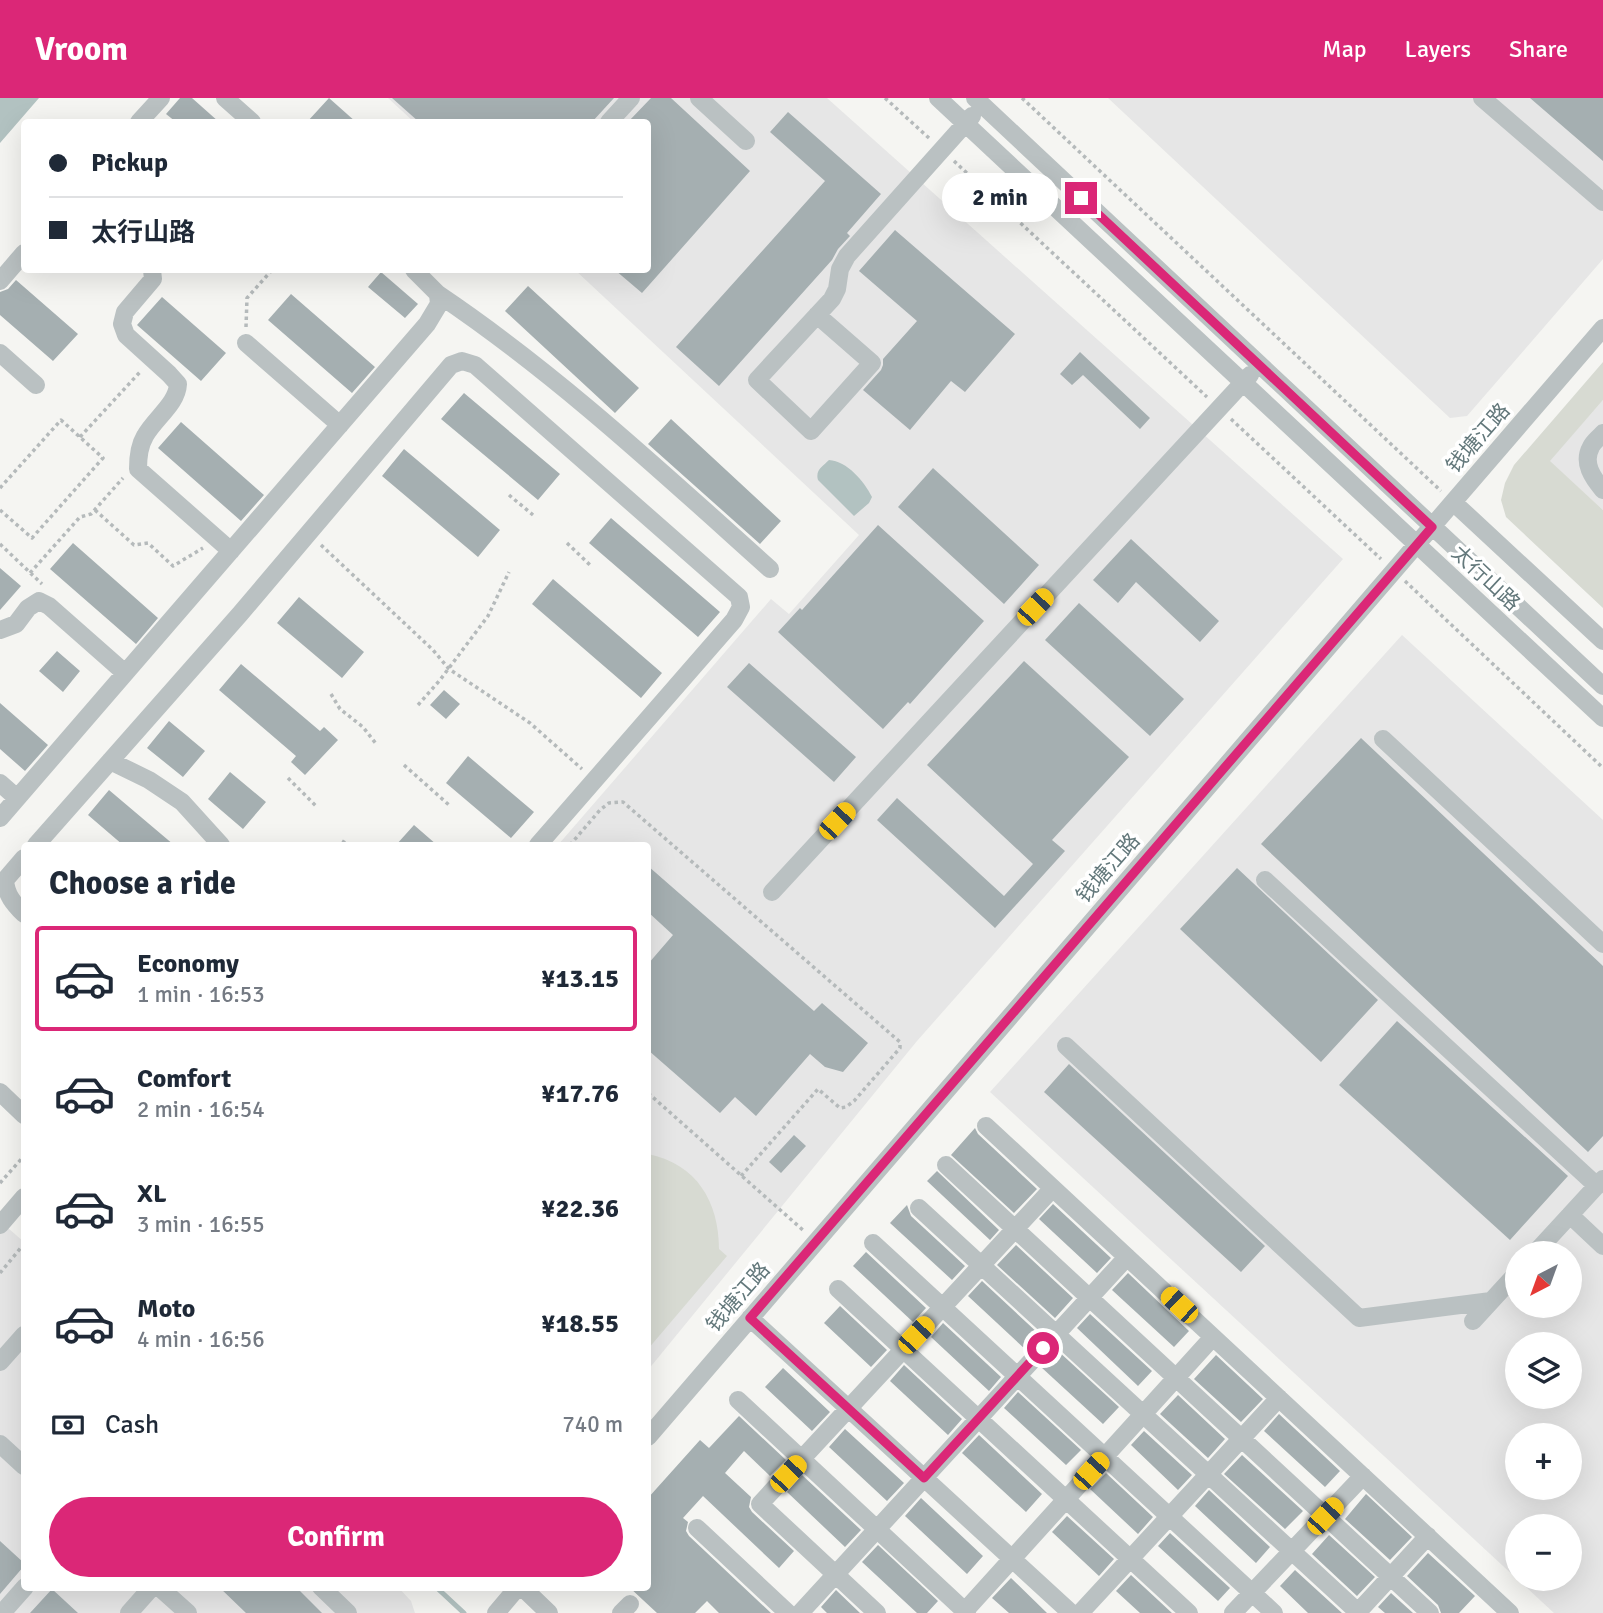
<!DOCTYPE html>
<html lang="en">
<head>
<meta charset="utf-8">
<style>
  body { margin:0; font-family:Signika,"Noto Sans SC",sans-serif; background:#f2f2f3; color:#1f2937; height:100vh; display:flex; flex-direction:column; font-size:26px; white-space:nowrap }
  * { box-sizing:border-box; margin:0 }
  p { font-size:23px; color:#747a83 }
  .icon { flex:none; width:38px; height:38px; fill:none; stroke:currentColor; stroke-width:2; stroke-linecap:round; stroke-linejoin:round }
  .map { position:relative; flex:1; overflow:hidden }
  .drawer { position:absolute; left:21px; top:744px; width:630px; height:749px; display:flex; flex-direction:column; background:#fff; border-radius:7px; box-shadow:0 7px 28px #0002 }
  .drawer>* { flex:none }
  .hud { position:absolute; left:21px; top:21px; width:630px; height:154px; border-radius:7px; box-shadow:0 7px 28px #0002; display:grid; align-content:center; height:154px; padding:0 28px; background:#fff }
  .needle { width:46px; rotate:221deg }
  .fabs { position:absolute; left:1505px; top:1143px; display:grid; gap:14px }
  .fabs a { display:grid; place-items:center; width:77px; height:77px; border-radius:50%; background:#fff; box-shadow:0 7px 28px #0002; font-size:35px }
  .end { position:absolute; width:32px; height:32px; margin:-16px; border:9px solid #db2777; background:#fff; box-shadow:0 0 0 4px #fff }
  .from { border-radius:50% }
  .bubble { position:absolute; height:49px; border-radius:24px; background:#fff; box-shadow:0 7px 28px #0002; font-size:23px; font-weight:800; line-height:49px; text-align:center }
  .car { position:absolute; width:21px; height:42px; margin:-21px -10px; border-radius:9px; box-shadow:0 0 5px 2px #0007; background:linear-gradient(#f5c518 24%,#345 0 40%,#f5c518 0 76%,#345 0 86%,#f5c518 0) }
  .hud b { display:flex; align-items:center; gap:24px; height:66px; font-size:26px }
  .hud b+b { border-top:2px solid #e0e1e3 }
  .hud i { width:18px; height:18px; background:#1f2937 }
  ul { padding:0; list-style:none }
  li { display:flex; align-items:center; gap:21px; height:105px; margin:0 14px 10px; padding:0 14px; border:4px solid transparent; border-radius:7px }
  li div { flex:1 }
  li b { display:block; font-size:26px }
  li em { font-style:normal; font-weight:800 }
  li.selected { border-color:#db2777 }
  li>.icon { width:63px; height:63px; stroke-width:1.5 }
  h2 { padding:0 28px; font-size:32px; line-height:84px }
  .pay { display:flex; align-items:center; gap:18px; height:77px; padding:0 28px; font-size:26px }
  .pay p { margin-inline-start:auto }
  .primary-button { display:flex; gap:14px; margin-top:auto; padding:14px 28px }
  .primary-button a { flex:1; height:80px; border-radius:42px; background:#db2777; color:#fff; font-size:28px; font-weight:800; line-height:80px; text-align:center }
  header { display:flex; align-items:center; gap:42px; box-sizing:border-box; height:98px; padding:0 35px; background:#db2777; color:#fff }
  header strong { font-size:33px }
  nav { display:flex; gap:38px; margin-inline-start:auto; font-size:24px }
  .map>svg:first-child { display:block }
</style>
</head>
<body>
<header>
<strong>Vroom</strong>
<nav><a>Map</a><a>Layers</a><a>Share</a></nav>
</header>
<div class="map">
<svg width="1603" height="1515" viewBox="0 0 1603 1515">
  <rect width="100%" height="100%" fill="#f5f5f2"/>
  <path fill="#e6e6e6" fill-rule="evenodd" d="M388,0H827L1343,461L917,943L648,1272V747H558L771,501L789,516L859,437L575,172H648V24H414Z
    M1108,0H1603V161L1467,318L1450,320Z
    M1603,302V412L1549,363Z
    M1402,537L1603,722V1515H1554L990,994ZM1517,1155H1570V1208H1517ZM1517,1246H1570V1298H1517ZM1517,1337H1570V1390H1517ZM1517,1428H1570V1480H1517Z
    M0,1123L24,1144V1489H398L411,1503L415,1515H0Z"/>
  <path fill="#d7dad2" d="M1603,264V302L1550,363L1603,412V510L1506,419L1501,402L1505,385L1514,367Z
    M648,1056C697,1066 719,1104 719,1151L727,1158L648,1251Z"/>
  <path fill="#b2c2c1" d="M0,0H39L0,45Z
    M829,362C847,363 864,383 872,399L869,405L854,418L818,382C815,372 823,368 829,362Z"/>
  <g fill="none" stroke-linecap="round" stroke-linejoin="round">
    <path stroke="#b2c2c1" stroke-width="5" d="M436,1489L464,1515"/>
  </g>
  <path fill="#a5afb1" d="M180,0H192L219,24H176L166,16Z
    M329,0L356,24H307Z
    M392,0H614L592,24H419Z
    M651,0H671L750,73L642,195L615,172H648V24H628Z
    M1530,0H1603V63Z
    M788,14L881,96L847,135L850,138L838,151L832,162L719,288L676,249L825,83L770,34Z
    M895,132L1015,236L965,294L951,283L910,332L863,292L881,272L883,267V261L917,223L859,173Z
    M381,174L418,206L405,220L368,189Z
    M16,182L78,236L53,263L0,217V194L8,191Z
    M528,188L639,290L615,315L505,213Z
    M291,196L375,269L352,295L268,222Z
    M162,199L226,255L201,283L137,227Z
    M1080,254L1150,320L1140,331L1083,277L1072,287L1060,276Z
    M464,295L560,376L538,402L441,321Z
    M671,321L781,423L760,446L648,346Z
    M181,324L264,397L241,423L158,350Z
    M404,351L500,432L478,459L382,378Z
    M933,370L1039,467L1004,506L898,409Z
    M611,420L720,514L698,539L589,445Z
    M878,427L984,523L910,606L908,604L883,631L778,534L800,510L802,512Z
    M1131,441L1219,523L1200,544L1136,484L1118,505L1093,482Z
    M73,445L158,520L136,546L50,471Z
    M0,470L21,488L0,512Z
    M553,481L662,575L641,600L532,506Z
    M299,499L364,554L342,580L277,525Z
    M1079,505L1184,601L1150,638L1045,542Z
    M57,553L80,573L63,594L39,573Z
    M1024,563L1129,659L1052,742L1065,753L995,830L877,722L897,700L1004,798L1033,766L927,667Z
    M749,565L856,659L834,684L727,589Z
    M241,566L320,633L324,629L338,642L305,677L291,664L296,658L219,592Z
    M444,592L460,606L446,621L430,607Z
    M0,605L48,647L25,673L0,651Z
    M169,623L205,653L183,679L147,650Z
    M1361,640L1603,868V1038L1588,1054L1261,746Z
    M468,658L534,714L511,740L446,685Z
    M230,674L266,704L243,731L208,701Z
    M109,692L174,747H123L88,717Z
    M414,727L437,747H396Z
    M648,768L814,913L822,905L868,945L843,974L825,969L810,956L756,1018L735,999L720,1015L648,952V866L673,837L648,814Z
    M1237,770L1378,902L1321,964L1180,831Z
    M1397,923L1568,1078L1510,1142L1339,987Z
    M1069,966L1265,1148L1241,1174L1044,994Z
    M975,1030L978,1036L1037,1091L1014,1115L951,1057Z
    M794,1037L806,1048L781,1075L769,1064Z
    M937,1073L999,1132L990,1142L927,1083Z
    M1053,1106L1111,1160L1097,1175L1039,1121Z
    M907,1107L911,1118L965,1168L952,1182L890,1125Z
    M1016,1147L1073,1200L1055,1220L997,1167Z
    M866,1154L926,1210L913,1224L853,1168Z
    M1128,1175L1189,1233L1174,1249L1112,1192Z
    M982,1183L1040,1237L1026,1252L968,1198Z
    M840,1208L887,1252L871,1269L824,1225Z
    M1090,1216L1152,1273L1138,1288L1077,1230Z
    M943,1225L1001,1279L989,1293L931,1239Z
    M1057,1252L1119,1309L1103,1326L1041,1269Z
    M1216,1257L1263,1301L1241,1324L1194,1281Z
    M904,1267L962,1321L948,1337L890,1283Z
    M783,1270L830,1314L812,1333L765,1289Z
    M1018,1294L1081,1352L1066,1367L1004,1310Z
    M1178,1297L1225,1341L1208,1360L1160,1316Z
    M1279,1316L1340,1373L1325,1389L1264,1333Z
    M739,1318L786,1362L770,1378L744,1353L725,1375L751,1399L749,1409L752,1414L794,1453L779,1470L703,1398L683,1420L688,1424L686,1433L689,1438L771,1515H719L707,1503L695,1515H657L629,1489H648V1400L700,1342L709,1350Z
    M845,1331L904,1385L887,1403L829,1349Z
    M1144,1333L1192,1377L1178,1392L1131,1347Z
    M979,1337L1042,1396L1026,1414L962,1355Z
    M1242,1357L1303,1413L1285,1431L1224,1376Z
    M1106,1375L1153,1419L1138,1436L1090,1391Z
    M802,1377L861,1432L845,1449L787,1394Z
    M1209,1392L1270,1449L1256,1465L1195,1408Z
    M1366,1396L1412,1439L1390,1462L1345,1421Z
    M921,1400L983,1458L967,1476L905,1418Z
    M1067,1418L1114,1461L1099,1478L1052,1434Z
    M1170,1435L1230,1490L1218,1503L1158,1448Z
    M1329,1437L1375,1479L1357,1498L1312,1456Z
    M0,1443L24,1465V1468L0,1496Z
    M878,1447L938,1503L927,1515H917L862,1464Z
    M1428,1455L1475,1498L1459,1515H1441L1438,1507L1407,1478Z
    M1295,1472L1342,1515H1308L1280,1488Z
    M1131,1477L1172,1515H1140L1116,1493Z
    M1011,1480L1047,1515H1009L992,1500Z
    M219,1489H296L322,1515H246Z
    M52,1491L78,1515H30Z
    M836,1492L860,1515H827L821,1509Z
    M1391,1495L1413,1515H1385L1378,1509Z"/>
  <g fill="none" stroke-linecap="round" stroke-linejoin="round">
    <path stroke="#b5babb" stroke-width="3.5" stroke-dasharray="3.5 3.5" stroke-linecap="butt" d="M885,0L930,41
      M1022,0L1441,393
      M954,63L1207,299
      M246,229L247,200L272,172
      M1231,321L1381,461
      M80,339L140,274
      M0,390L61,322L103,360L32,440L0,412
      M509,397L533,417
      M95,412L134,447L148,445L173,468L203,450
      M567,445L591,468
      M0,446L42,486
      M321,447L433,552L449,571L530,625L582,671
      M30,475L80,419L91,416L123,380
      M1405,483L1603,670
      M331,596L340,611L363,629L377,647
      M418,607L440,582L488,518L509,474
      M404,667L449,707
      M288,680L316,708
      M342,743L349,747
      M570,747L600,712L609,705L623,704L900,944V950L854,1003L846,1009L840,1010L818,991L741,1078
      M648,995L804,1133
      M0,1085L24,1058
      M0,1175L24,1146"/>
    <path stroke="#bac1c2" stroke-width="18" d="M225,0L252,24
      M699,0L746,43
      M938,0L1603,620
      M975,0L1603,588
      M1482,0L1603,104
      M139,24L161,0
      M609,24L631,0
      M152,172L153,181L125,214L122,226L126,237L169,276L178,286C177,306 155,320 145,338C139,348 138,359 138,371L231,453
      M0,183L24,155
      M438,196C557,276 663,375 770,471
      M817,217L872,265L811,333L757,282L832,201L837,191L840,171L847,158L972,18
      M246,245L340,327
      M0,255L36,287
      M1603,335C1599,340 1593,344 1591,349C1582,365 1593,380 1603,392
      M1453,404L1603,543
      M0,532L16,526L28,510L39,503L49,508L125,575
      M1383,641L1603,846
      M110,663L149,682L182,704L221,747
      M0,685L17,700
      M0,720L427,226L439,206L438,196L414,172
      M36,747L240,516L451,267L462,263L475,267L739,499L741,509L734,522L538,747
      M24,760L5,782C6,797 14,806 24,816
      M1265,782L1597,1088
      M772,794L1250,277
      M1066,948L1359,1220L1491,1203
      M0,994L24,1017
      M986,1028L1510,1515
      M946,1067L1430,1515
      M919,1110L1359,1515
      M1570,1117L1603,1148
      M0,1127L24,1099
      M873,1145L1274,1515
      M1535,1155L1603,1081
      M838,1191L1189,1515
      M750,1220L1071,1515
      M1473,1223L1517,1175
      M0,1264L24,1237
      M738,1302L967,1515
      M648,1339L1603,230
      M0,1346L24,1368
      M697,1430L788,1515
      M159,1489L188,1515
      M321,1489L348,1515
      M522,1489L549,1515
      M2,1515L25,1489
      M129,1515L152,1489
      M496,1515L518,1489
      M621,1515L630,1506
      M800,1515L1127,1159
      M877,1515L760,1406L1053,1090
      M963,1515L1213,1239
      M1080,1515L1279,1300
      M1233,1515L1363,1378
      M1357,1515L1428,1438"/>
  </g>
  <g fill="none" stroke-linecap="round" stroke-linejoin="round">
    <path stroke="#db2777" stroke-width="9" d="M1043,1250L924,1380L750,1220L1432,429L1081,100"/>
  </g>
  <g text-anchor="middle" stroke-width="7" stroke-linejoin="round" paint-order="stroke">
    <g font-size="21" fill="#63787b" stroke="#fff">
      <text transform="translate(1478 340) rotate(-49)" y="7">钱塘江路</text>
      <text transform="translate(1486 480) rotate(43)" y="7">太行山路</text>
      <text transform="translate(1108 770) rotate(-49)" y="7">钱塘江路</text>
      <text transform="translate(738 1199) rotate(-49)" y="7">钱塘江路</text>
    </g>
  </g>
</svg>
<div class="fabs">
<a><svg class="needle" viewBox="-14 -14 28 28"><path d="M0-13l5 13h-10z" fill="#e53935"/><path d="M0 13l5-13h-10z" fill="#747a83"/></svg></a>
<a><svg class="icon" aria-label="layers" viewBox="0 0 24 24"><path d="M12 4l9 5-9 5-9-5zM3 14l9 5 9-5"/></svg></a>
<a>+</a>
<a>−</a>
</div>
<i class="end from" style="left:1043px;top:1250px"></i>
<i class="end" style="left:1081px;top:100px"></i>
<div class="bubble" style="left:942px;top:75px;width:116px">2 min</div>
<i class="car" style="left:1035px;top:509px;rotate:43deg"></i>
<i class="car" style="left:837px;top:723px;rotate:43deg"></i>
<i class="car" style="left:1179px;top:1207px;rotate:313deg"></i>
<i class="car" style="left:916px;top:1237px;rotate:43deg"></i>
<i class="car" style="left:1091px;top:1373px;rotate:42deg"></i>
<i class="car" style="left:788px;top:1376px;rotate:43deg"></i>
<i class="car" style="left:1325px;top:1418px;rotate:43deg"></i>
<div class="hud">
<b><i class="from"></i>Pickup</b>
<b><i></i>太行山路</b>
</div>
<section class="drawer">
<h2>Choose a ride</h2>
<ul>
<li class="selected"><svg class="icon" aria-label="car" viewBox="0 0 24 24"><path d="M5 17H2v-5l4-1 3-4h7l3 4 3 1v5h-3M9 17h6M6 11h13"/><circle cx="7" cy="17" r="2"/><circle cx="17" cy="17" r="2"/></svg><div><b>Economy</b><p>1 min · 16:53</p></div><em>¥13.15</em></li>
<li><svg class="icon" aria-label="car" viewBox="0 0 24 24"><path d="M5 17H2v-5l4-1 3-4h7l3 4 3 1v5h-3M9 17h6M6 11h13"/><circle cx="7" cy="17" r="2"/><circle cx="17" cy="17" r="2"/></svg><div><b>Comfort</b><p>2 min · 16:54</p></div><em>¥17.76</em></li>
<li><svg class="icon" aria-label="car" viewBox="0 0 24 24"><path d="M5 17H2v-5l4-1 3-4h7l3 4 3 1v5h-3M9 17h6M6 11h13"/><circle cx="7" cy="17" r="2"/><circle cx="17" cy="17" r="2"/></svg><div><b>XL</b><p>3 min · 16:55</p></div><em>¥22.36</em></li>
<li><svg class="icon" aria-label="car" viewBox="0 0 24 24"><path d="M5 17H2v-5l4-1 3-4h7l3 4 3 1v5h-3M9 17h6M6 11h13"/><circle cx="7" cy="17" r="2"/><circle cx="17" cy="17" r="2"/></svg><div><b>Moto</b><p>4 min · 16:56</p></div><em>¥18.55</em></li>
</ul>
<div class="pay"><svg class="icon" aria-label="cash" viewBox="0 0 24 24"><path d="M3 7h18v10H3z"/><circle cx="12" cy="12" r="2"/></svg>Cash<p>740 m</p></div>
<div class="primary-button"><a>Confirm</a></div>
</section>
</div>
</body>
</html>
